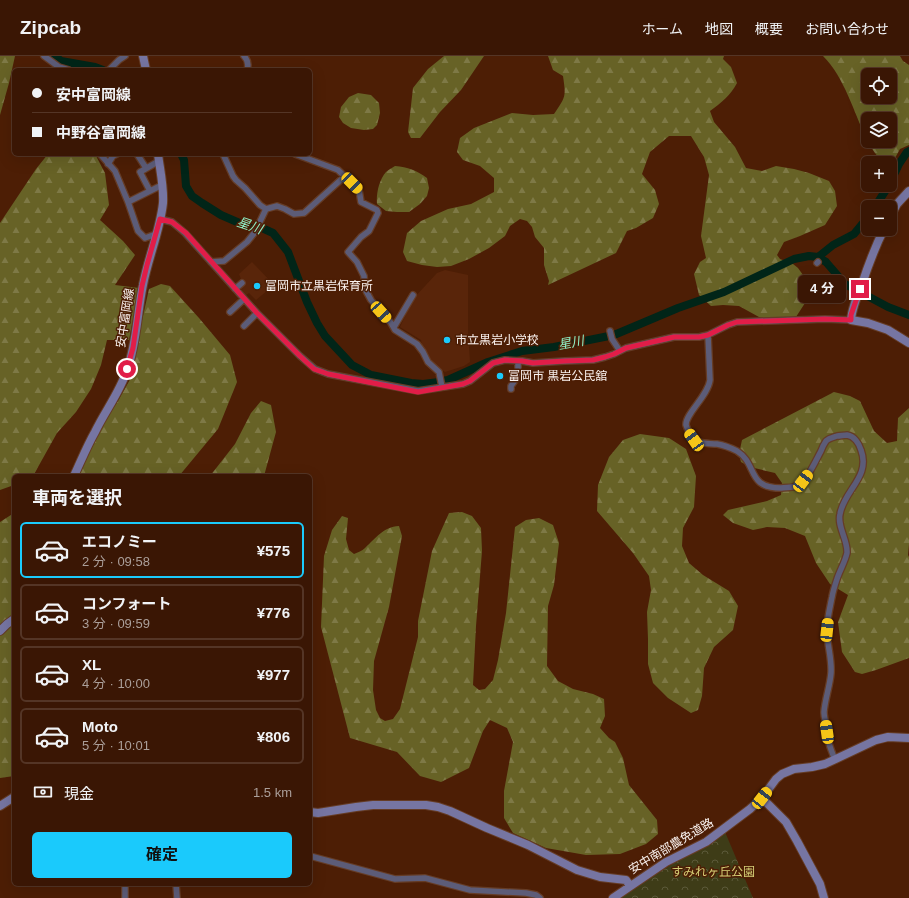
<!DOCTYPE html>
<html lang="ja">
<head>
<meta charset="utf-8">
<style>
  body { margin:0; font-family:Arial,"Noto Sans JP",sans-serif; background:#452313; color:#f1f3f6; height:100vh; display:flex; flex-direction:column; font-size:15px; white-space:nowrap }
  * { box-sizing:border-box; margin:0 }
  p { font-size:13px; color:#ab9f9a }
  .icon { flex:none; width:22px; height:22px; fill:none; stroke:currentColor; stroke-width:2; stroke-linecap:round; stroke-linejoin:round }
  .map { position:relative; flex:1; overflow:hidden }
  .sheet { position:absolute; left:12px; top:418px; width:300px; height:412px; display:flex; flex-direction:column; background:#3a1604; border-radius:6px; box-shadow:0 4px 16px #0002,0 0 0 1px #543526 }
  .sheet>* { flex:none }
  .banner { position:absolute; left:12px; top:12px; width:300px; height:88px; border-radius:6px; box-shadow:0 4px 16px #0002,0 0 0 1px #543526; display:grid; align-content:center; height:88px; padding:0 20px; background:#3a1604 }
  .tools { position:absolute; left:861px; top:12px; display:grid; gap:8px }
  .tools a { display:grid; place-items:center; width:36px; height:36px; border-radius:6px; background:#3a1604; box-shadow:0 4px 16px #0002,0 0 0 1px #543526; font-size:20px }
  .end { position:absolute; width:18px; height:18px; margin:-9px; border:5px solid #e11d48; background:#fff; box-shadow:0 0 0 2px #fff }
  .from { border-radius:50% }
  .bubble { position:absolute; height:28px; border-radius:6px; background:#3a1604; box-shadow:0 4px 16px #0002,0 0 0 1px #543526; font-size:13px; font-weight:700; line-height:28px; text-align:center }
  .car { position:absolute; width:12px; height:24px; margin:-12px -6px; border-radius:5px; box-shadow:0 0 3px 1px #0007; background:linear-gradient(#f5c518 24%,#345 0 40%,#f5c518 0 76%,#345 0 86%,#f5c518 0) }
  .banner b { display:flex; align-items:center; gap:14px; height:38px; font-size:15px }
  .banner b+b { border-top:1px solid #543526 }
  .banner i { width:10px; height:10px; background:#f1f3f6 }
  ul { padding:0; list-style:none }
  li { display:flex; align-items:center; gap:12px; height:56px; margin:0 8px 6px; padding:0 12px; border:2px solid #543526; border-radius:6px }
  li div { flex:1 }
  li b { display:block; font-size:15px }
  li em { font-style:normal; font-weight:700 }
  li.on { border-color:#1acafc }
  li>.icon { width:36px; height:36px; stroke-width:1.5 }
  h2 { padding:0 20px; font-size:18px; line-height:48px }
  .pay { display:flex; align-items:center; gap:10px; height:44px; padding:0 20px; font-size:15px }
  .pay p { margin-inline-start:auto }
  .button { display:flex; gap:8px; margin-top:auto; padding:8px 20px }
  .button a { flex:1; height:46px; border-radius:6px; background:#1acafc; color:#111; font-size:16px; font-weight:700; line-height:46px; text-align:center }
  header { display:flex; align-items:center; gap:24px; box-sizing:border-box; height:56px; padding:0 20px; background:#3a1604; border-bottom:1px solid #543526 }
  header strong { font-size:19px }
  nav { display:flex; gap:22px; margin-inline-start:auto; font-size:14px }
  .map>svg:first-child { display:block }
</style>
</head>
<body>
<header>
<strong>Zipcab</strong>
<nav><a>ホーム</a><a>地図</a><a>概要</a><a>お問い合わせ</a></nav>
</header>
<div class="map">
<svg width="909" height="842" viewBox="0 0 909 842">
  <defs>
    <pattern id="forest-firs" width="22" height="20" patternUnits="userSpaceOnUse"><rect width="22" height="20" fill="#676226"/><path d="M5 1l3.5 6h-7zM16 11l3.5 6h-7z" fill="#7e7946"/></pattern>
    <pattern id="park-crowns" width="20" height="18" patternUnits="userSpaceOnUse"><rect width="20" height="18" fill="#3e3c17"/><path d="M2 6a3 3 0 1 1 6 0M12 15a3 3 0 1 1 6 0" fill="none" stroke="#5b5939"/></pattern>
  </defs>
  <rect width="100%" height="100%" fill="#4d1e05"/>
  <path fill="#59250a" d="M252,206L274,229L256,244L249,237L245,240L238,233L243,228L239,218Z
    M445,214L468,219V276L470,306L464,310L445,316L435,309L422,292L421,284L400,271L413,243L437,217Z"/>
  <path fill="url(#forest-firs)" fill-rule="evenodd" d="M0,0H15L9,27L0,59Z
    M444,0H484L461,34L440,56L420,82H411L408,76L413,32L428,13Z
    M548,0H724L723,3L731,11L737,27C731,39 721,47 710,55L714,66L735,91L746,112L762,115L776,110L794,113L809,117L829,125L835,135L837,150L825,169L800,180L784,186L777,199L780,203L793,208L798,212L808,226L805,247L794,264L778,267L759,261L739,250L723,249L711,250L699,239L694,218L700,206L706,202L701,180L709,119L704,101L691,80H669L650,96L642,118L655,134L659,148L653,162L636,172L627,175L616,197L548,229L549,225L544,209V192L535,181L532,171L527,165L520,163L510,170L505,180L489,192L469,203L451,210L437,211L422,209L407,205L403,196L407,177L421,165L448,153L471,148L494,136V122L480,110L463,104L457,96L460,82L474,72L512,57L533,59L554,58C566,40 566,41 563,20L553,14Z
    M823,0H900L903,5L909,9V89L900,93L890,111V107H883C877,100 871,92 867,84C854,57 845,22 823,0ZM868,19H890V41H868ZM868,63H890V85H868Z
    M358,37L371,39L379,47L380,57L377,69L373,73L364,74L351,72L343,67L339,61L341,51L349,41Z
    M48,98H95L105,117L109,149L100,164L123,185L135,199L115,229L139,232L129,284H107L101,309L91,333L76,356L57,377L33,420H14V429L0,434V167L36,113Z
    M395,110C408,111 416,114 427,122L429,132L427,140L420,148L409,156H397L386,155L377,148C376,138 379,124 386,116C388,114 392,112 395,110Z
    M161,228L170,230L199,262L230,299L237,326L218,373L179,420H77L96,378L118,345L133,318L137,287L149,233Z
    M834,336L850,340L860,345L874,375L887,387L897,385L898,362L909,352V488L908,499L909,501V602L876,614L862,618L855,616L842,596L838,566L848,539L830,528L816,507L805,480L785,472L767,471L753,474L733,467L723,459L728,454L767,445L781,439L782,427L775,417L750,411L741,406L739,398L742,384Z
    M261,345L271,349L276,376L264,420H210L235,388L251,357Z
    M640,378L669,382L686,393L696,420L694,451L683,472L682,490L689,507L703,519L729,535L738,550L733,574L714,591L704,612L702,640L698,654L691,657L668,642L653,627L648,608V583L647,556L651,534L649,520L633,497L597,455L598,429L609,401L623,384Z
    M462,456L472,460L481,472L482,495L476,570L473,629L479,634L485,633L493,624L498,604L506,557L515,471L526,464L539,462L553,469L559,487L554,529L548,550L547,610L558,625L573,633L593,638L604,643L605,660L600,672L609,682L615,686L623,702L629,729L657,764L658,778L646,788L620,798L586,799L546,792L513,777L504,762V735L513,686L507,672L490,664L483,675L469,712L441,726L420,720L397,696L350,682L321,571L324,500L332,474L342,460L348,462L346,483L349,494L354,498C358,496 362,495 365,492C376,482 383,471 399,470L402,480L389,551L374,605L373,634L376,654L380,662L385,665L393,663L400,653L418,581V565L432,495L449,457Z
    M14,457V720L0,722V466Z"/>
  <path fill="url(#park-crowns)" d="M725,776L753,842H617Z"/>
  <g fill="none" stroke-linecap="round" stroke-linejoin="round">
    <path stroke="#012518" stroke-width="8" d="M55,0L61,5L95,11L103,14
      M181,98L184,104L186,130L192,140L202,147L221,159L251,172H262L273,177L288,196L307,246L317,267L325,280L352,309L371,319L411,327L423,328L439,326L448,324L488,306L522,295L554,291L614,279L678,252L724,236L794,203L809,200L818,201L826,206L845,228L888,251L909,259
      M890,127L899,108L907,96L909,95
      M875,151L889,129
      M818,201L833,189L854,178L868,161"/>
    <g stroke="#653c26" stroke-width="8">
      <path id="street" d="M44,0L59,11L69,14
        M244,0C248,4 249,8 247,14
        M109,14L119,4L125,0
        M100,98L115,115L128,146L138,175L145,182L156,178
        M137,98L146,112
        M223,98L233,120L236,124L245,132L260,149L266,153L277,150L285,153L294,158L304,157L345,120
        M295,98L338,114L359,134L361,146L377,154L378,157L369,175L361,181L348,196L357,206L364,220L365,233L371,244L391,267L395,274L417,288L423,296L428,306L439,316L442,331
        M108,108L113,100L117,98
        M150,135L140,116L159,105
        M128,146L162,129
        M160,163L172,166L185,177L257,257L300,300L315,313L328,318L418,335L463,328L470,325L493,307L505,304L522,305L533,307L565,305L593,304L605,301L614,298L626,292L674,281H699L708,279L728,269L737,266L825,263L851,264
        M211,206L224,205L247,186L255,176L266,153
        M817,207L818,206
        M235,233L242,227
        M230,256L244,243
        M244,270L257,257
        M394,271L413,239
        M610,275L612,283L620,295
        M708,279L710,324C708,340 685,358 686,369C687,372 688,375 690,378C698,389 704,387 717,388C723,389 731,392 737,395C758,408 746,432 781,432C786,431 792,432 796,430C807,425 815,406 821,395C822,392 824,388 826,385C829,382 834,381 837,380C840,380 844,379 847,379C854,380 859,387 861,394C871,421 844,434 840,458C837,471 848,484 847,497C845,506 840,514 837,523C835,529 833,535 832,541C830,551 827,563 827,574C827,589 832,602 831,617C830,630 825,643 824,656C824,660 825,664 826,668C827,674 827,681 829,687C830,692 833,698 835,704
        M511,333V330L518,320V305
        M310,800L395,823L425,822L470,834L526,837L536,839L540,842
        M176,828L177,842
        M125,842V828"/>
    </g>
    <g stroke="#653c26" stroke-width="10">
      <path id="secondary" d="M143,0L146,14
        M890,161L897,148L909,135
        M884,173C875,191 868,210 862,228C857,240 852,252 851,264L868,267L888,274L909,287
        M74,420C81,405 87,390 95,376C105,355 120,336 127,314C137,287 137,257 143,229C148,202 160,175 163,147C164,131 160,114 158,98
        M0,575L7,568L14,563
        M762,742L786,766L797,785L820,828L824,842
        M0,750L14,741
        M310,756L318,757L356,751L373,749H426L438,751L450,755L487,772L528,789L577,814L600,821L626,824L630,830
        M613,842L666,806L706,786L750,753L762,742L776,723L782,718L794,713L812,711L825,708L876,684L888,681L909,682"/>
    </g>
    <use href="#street" stroke="#5c5c78" stroke-width="5.5"/>
    <use href="#secondary" stroke="#7675a2" stroke-width="8"/>
  </g>
  <g fill="none" stroke-linecap="round" stroke-linejoin="round">
    <path stroke="#e11d48" stroke-width="5" d="M127,313L133,292L142,230L147,209L160,163L172,166L186,177L257,257L300,300L314,313L328,318L418,336L463,328L470,325L493,307L505,304L522,305L533,307L565,305L593,304L605,301L614,298L626,292L674,281H699L708,279L728,269L737,266L825,263L851,264V259L860,233"/>
  </g>
  <g fill="#1acafc" stroke="#4d1e05" stroke-width="1.5">
    <circle cx="257" cy="230" r="4"/>
    <circle cx="447" cy="284" r="4"/>
    <circle cx="500" cy="320" r="4"/>
  </g>
  <g text-anchor="middle" stroke-width="3" stroke-linejoin="round" paint-order="stroke">
    <g font-size="12" fill="#fbf3f0" stroke="#4d1e05" text-anchor="start">
      <text x="265" y="234">富岡市立黒岩保育所</text>
      <text x="455" y="288">市立黒岩小学校</text>
      <text x="508" y="324">富岡市 黒岩公民舘</text>
    </g>
    <g font-size="12" fill="#fbf3f0" stroke="#4d1e05">
      <text transform="translate(125 262) rotate(-81)" y="4">安中富岡線</text>
      <text transform="translate(671 790) rotate(-31)" y="4">安中南部農免道路</text>
    </g>
    <g font-size="12" fill="#d5cf76" stroke="#4d1e05">
      <text x="713" y="820">すみれヶ丘公園</text>
    </g>
    <g font-size="13" font-style="italic" fill="#8ff1c7" stroke="#4d1e05">
      <text transform="translate(250 169) rotate(19)" y="5">星川</text>
      <text transform="translate(571 286) rotate(-10)" y="5">星川</text>
    </g>
  </g>
</svg>
<div class="tools">
<a><svg class="icon" aria-label="locate" viewBox="0 0 24 24"><circle cx="12" cy="12" r="6"/><path d="M12 2v4M12 18v4M2 12h4M18 12h4"/></svg></a>
<a><svg class="icon" aria-label="layers" viewBox="0 0 24 24"><path d="M12 4l9 5-9 5-9-5zM3 14l9 5 9-5"/></svg></a>
<a>+</a>
<a>−</a>
</div>
<i class="end from" style="left:127px;top:313px"></i>
<i class="end" style="left:860px;top:233px"></i>
<div class="bubble" style="left:798px;top:219px;width:48px">4 分</div>
<i class="car" style="left:352px;top:127px;rotate:135deg"></i>
<i class="car" style="left:381px;top:256px;rotate:138deg"></i>
<i class="car" style="left:694px;top:384px;rotate:325deg"></i>
<i class="car" style="left:803px;top:425px;rotate:37deg"></i>
<i class="car" style="left:827px;top:574px;rotate:6deg"></i>
<i class="car" style="left:827px;top:676px;rotate:352deg"></i>
<i class="car" style="left:762px;top:742px;rotate:38deg"></i>
<div class="banner">
<b><i class="from"></i>安中富岡線</b>
<b><i></i>中野谷富岡線</b>
</div>
<section class="sheet">
<h2>車両を選択</h2>
<ul>
<li class="on"><svg class="icon" aria-label="car" viewBox="0 0 24 24"><path d="M5 17H2v-5l4-1 3-4h7l3 4 3 1v5h-3M9 17h6M6 11h13"/><circle cx="7" cy="17" r="2"/><circle cx="17" cy="17" r="2"/></svg><div><b>エコノミー</b><p>2 分 · 09:58</p></div><em>¥575</em></li>
<li><svg class="icon" aria-label="car" viewBox="0 0 24 24"><path d="M5 17H2v-5l4-1 3-4h7l3 4 3 1v5h-3M9 17h6M6 11h13"/><circle cx="7" cy="17" r="2"/><circle cx="17" cy="17" r="2"/></svg><div><b>コンフォート</b><p>3 分 · 09:59</p></div><em>¥776</em></li>
<li><svg class="icon" aria-label="car" viewBox="0 0 24 24"><path d="M5 17H2v-5l4-1 3-4h7l3 4 3 1v5h-3M9 17h6M6 11h13"/><circle cx="7" cy="17" r="2"/><circle cx="17" cy="17" r="2"/></svg><div><b>XL</b><p>4 分 · 10:00</p></div><em>¥977</em></li>
<li><svg class="icon" aria-label="car" viewBox="0 0 24 24"><path d="M5 17H2v-5l4-1 3-4h7l3 4 3 1v5h-3M9 17h6M6 11h13"/><circle cx="7" cy="17" r="2"/><circle cx="17" cy="17" r="2"/></svg><div><b>Moto</b><p>5 分 · 10:01</p></div><em>¥806</em></li>
</ul>
<div class="pay"><svg class="icon" aria-label="cash" viewBox="0 0 24 24"><path d="M3 7h18v10H3z"/><circle cx="12" cy="12" r="2"/></svg>現金<p>1.5 km</p></div>
<div class="button"><a>確定</a></div>
</section>
</div>
</body>
</html>
